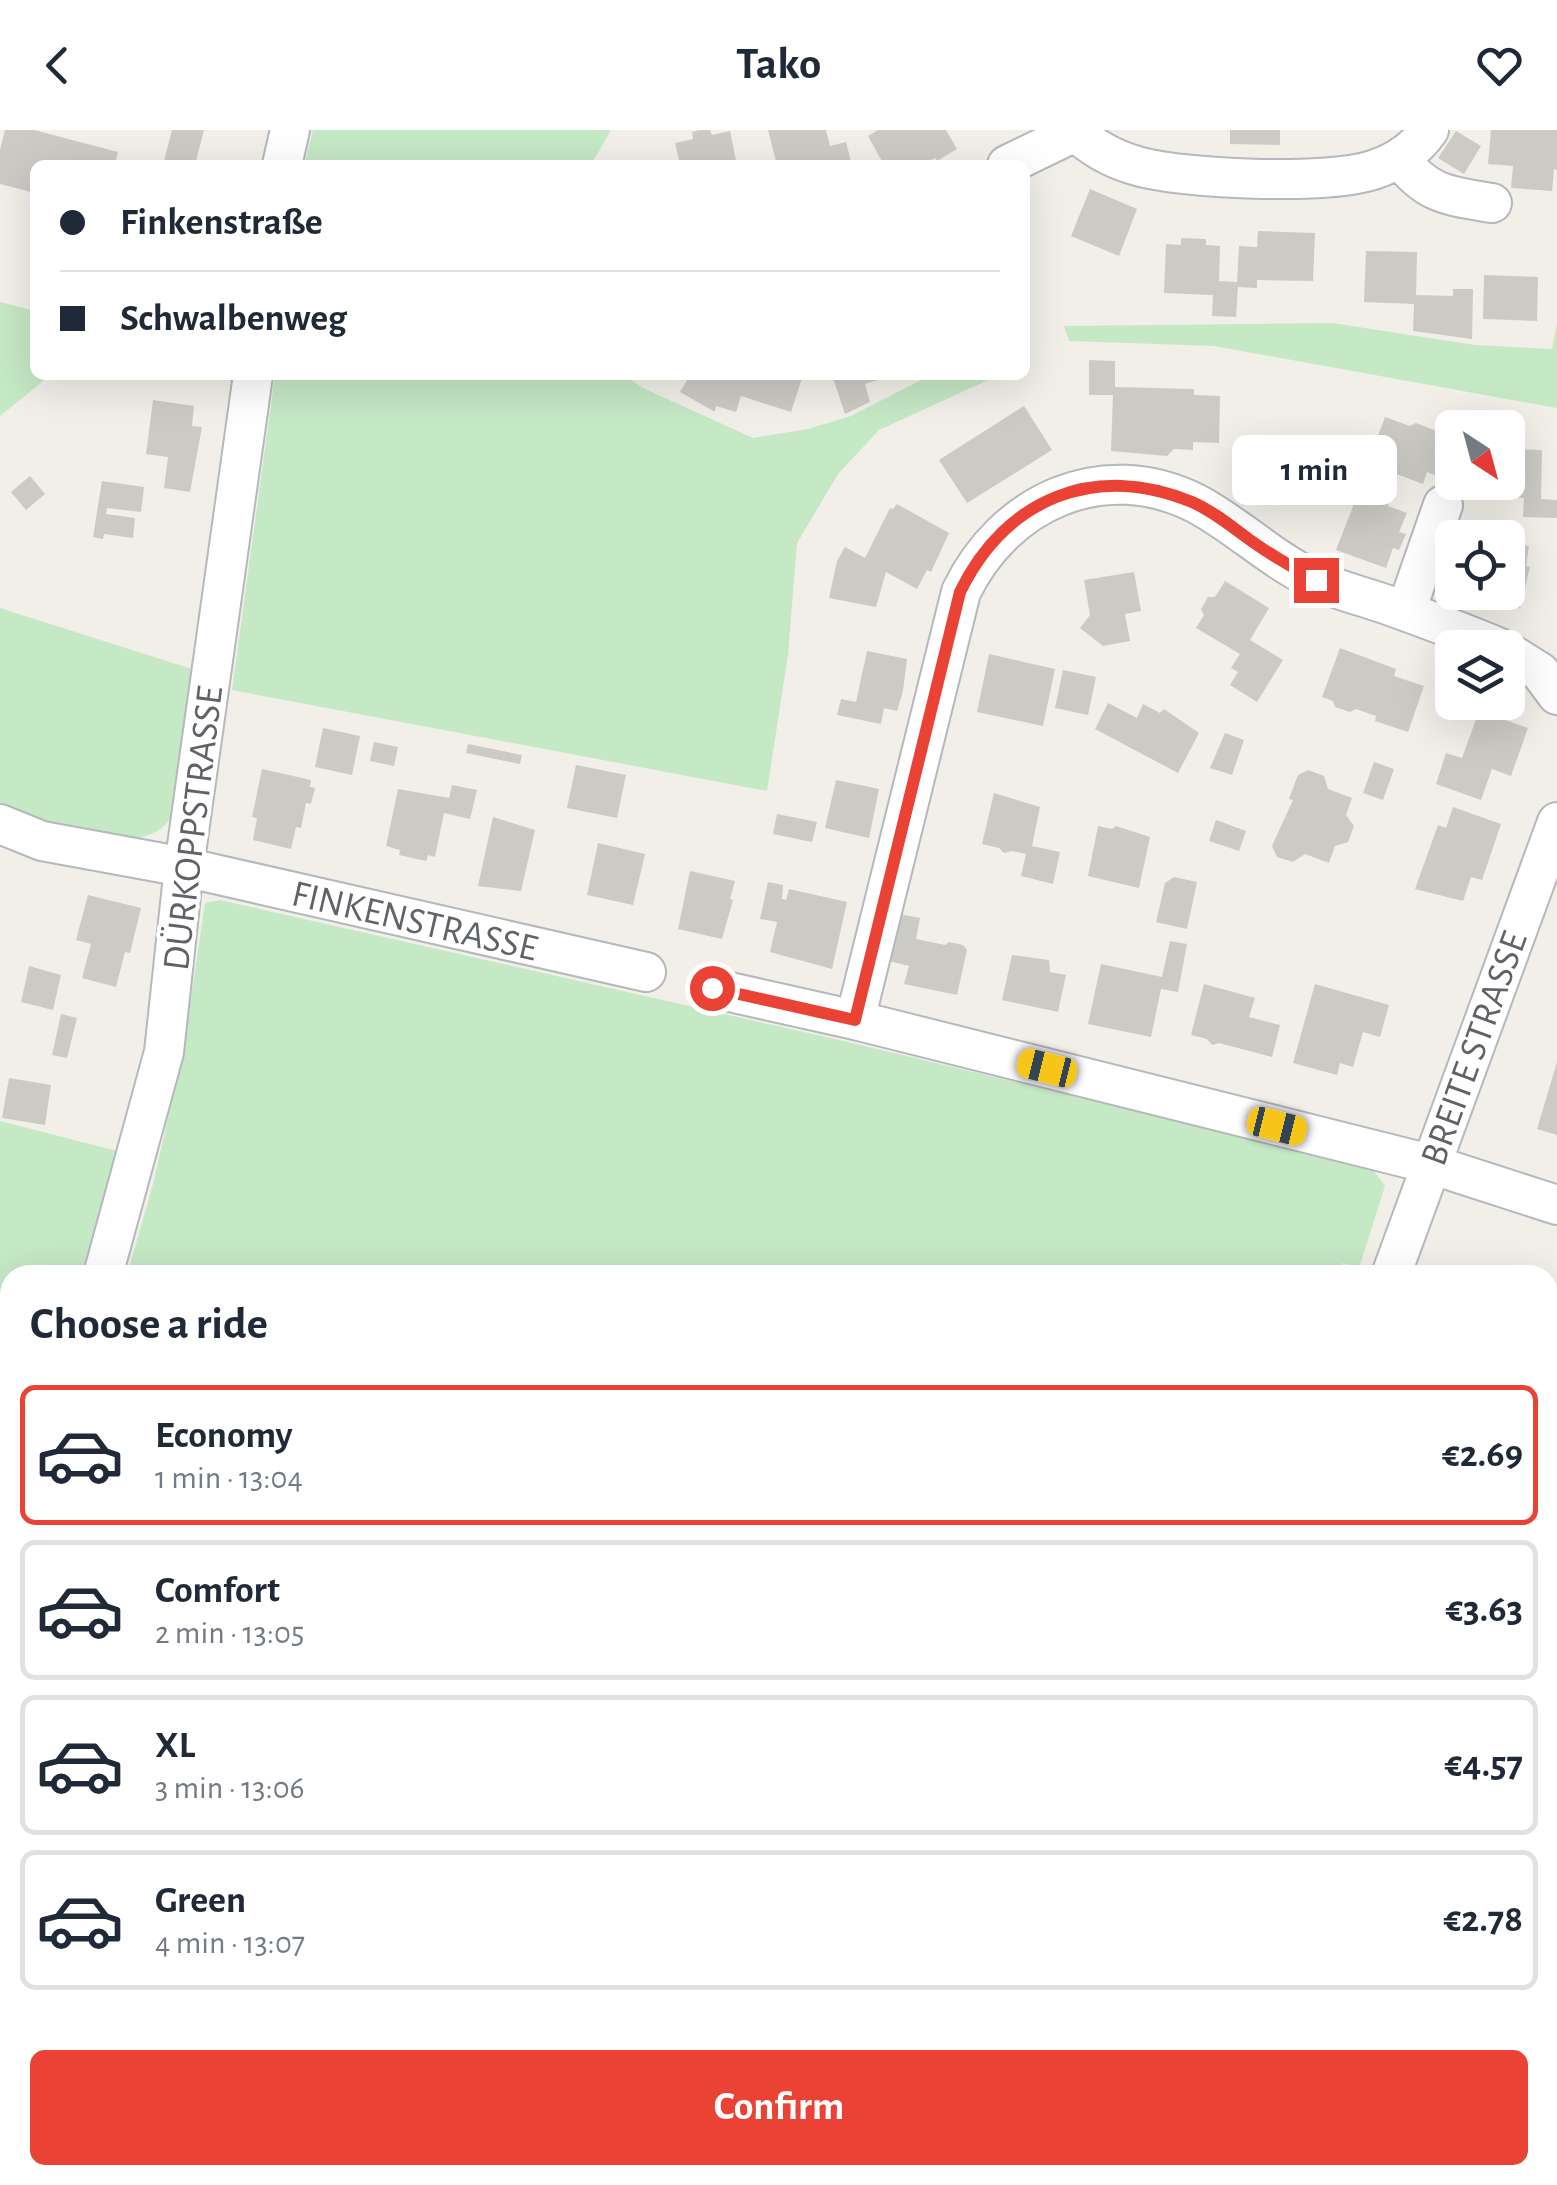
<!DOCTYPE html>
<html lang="en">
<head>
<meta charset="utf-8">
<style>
  body { margin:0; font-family:"Alegreya Sans",sans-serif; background:#f2f2f3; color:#1f2937; height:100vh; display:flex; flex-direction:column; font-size:38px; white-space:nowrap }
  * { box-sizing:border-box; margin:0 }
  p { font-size:32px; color:#747a83 }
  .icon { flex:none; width:55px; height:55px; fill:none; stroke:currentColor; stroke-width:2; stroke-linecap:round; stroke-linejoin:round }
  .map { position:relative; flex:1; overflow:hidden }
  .details { position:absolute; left:0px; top:1135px; width:1558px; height:920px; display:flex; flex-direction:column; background:#fff; border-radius:30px 30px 0 0; box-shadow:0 10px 40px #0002 }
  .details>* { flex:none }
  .top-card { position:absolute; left:30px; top:30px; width:1000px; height:220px; border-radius:15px; box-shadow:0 10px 40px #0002; display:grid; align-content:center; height:220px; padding:0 30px; background:#fff }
  .needle { width:65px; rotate:144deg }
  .tools { position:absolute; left:1435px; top:280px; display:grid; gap:20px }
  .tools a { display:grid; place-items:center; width:90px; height:90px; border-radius:15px; background:#fff; box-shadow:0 10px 40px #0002; font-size:50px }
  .end { position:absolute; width:45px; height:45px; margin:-22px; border:12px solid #ea4335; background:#fff; box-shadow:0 0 0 5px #fff }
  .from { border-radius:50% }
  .bubble { position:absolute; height:70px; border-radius:15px; background:#fff; box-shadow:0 10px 40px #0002; font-size:32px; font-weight:700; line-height:70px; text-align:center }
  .car { position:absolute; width:30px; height:60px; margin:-30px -15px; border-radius:12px; box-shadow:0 0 8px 2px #0007; background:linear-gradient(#f5c518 24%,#345 0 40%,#f5c518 0 76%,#345 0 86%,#f5c518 0) }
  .top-card b { display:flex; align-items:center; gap:35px; height:95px; font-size:38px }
  .top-card b+b { border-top:2px solid #e0e1e3 }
  .top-card i { width:25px; height:25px; background:#1f2937 }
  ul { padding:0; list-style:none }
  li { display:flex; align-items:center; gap:30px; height:140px; margin:0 20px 15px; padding:0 10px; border:5px solid #e0e1e3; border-radius:15px }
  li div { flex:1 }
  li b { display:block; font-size:38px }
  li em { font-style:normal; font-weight:700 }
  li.on { border-color:#ea4335 }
  li>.icon { width:90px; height:90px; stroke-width:1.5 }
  h2 { padding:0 30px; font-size:45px; line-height:120px }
  .action { display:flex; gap:20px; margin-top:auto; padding:20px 30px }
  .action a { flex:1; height:115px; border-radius:15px; background:#ea4335; color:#fff; font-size:40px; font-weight:700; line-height:115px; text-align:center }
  header { display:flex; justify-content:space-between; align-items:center; height:130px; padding:0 30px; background:#fff; font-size:45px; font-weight:700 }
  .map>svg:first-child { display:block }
</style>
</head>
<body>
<header><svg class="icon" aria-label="back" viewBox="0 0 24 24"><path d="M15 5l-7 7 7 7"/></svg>Tako<svg class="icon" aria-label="heart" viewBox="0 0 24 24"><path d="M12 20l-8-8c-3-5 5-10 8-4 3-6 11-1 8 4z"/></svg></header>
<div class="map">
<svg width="1557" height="2055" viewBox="0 0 1557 2055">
  <rect width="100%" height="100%" fill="#f1efe8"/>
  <path fill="#c5e8c5" d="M313,0H611L591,35H304Z
    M0,172L35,181V245H51L0,286Z
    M1332,193L1475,215L1552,219L1557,194V278L1214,216L1069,211L1064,196Z
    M275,245H624L643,258L753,308L808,299L851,286L931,245H999L879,300L838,344L797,413L788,525L767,661L232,560Z
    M0,478L198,541C194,573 188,670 168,692C133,732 41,692 0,677Z
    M220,770L848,912L1371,1037L1385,1056L1359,1138L1343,1133L1338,1145H127L153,1054L183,922L205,773Z
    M0,991L121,1022L86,1145H10V1410L0,1422Z"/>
  <path fill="#cccac5" d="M5,0H34L118,22L115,35H35V63L0,54V20Z
    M172,0H204L195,35L164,31Z
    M701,0H710L712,5L730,1L737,35H680L675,13L693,9L692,2Z
    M768,0H826L830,16L846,12L852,35H833V32L777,35Z
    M878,0H946L957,19L937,31L935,28L922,35H884L868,6Z
    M1230,0H1280V15L1230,14Z
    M1491,0H1557V40L1554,39L1552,61L1511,58L1513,36L1488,34Z
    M1456,1L1481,16L1464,44L1438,28Z
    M1090,59L1137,79L1119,126L1071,106Z
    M1258,101L1315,103L1313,151L1257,150V158L1238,157L1236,187L1212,186L1213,165L1164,163L1166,114L1181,115V108L1206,109V115L1220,116L1219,151L1237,152L1239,116L1257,117Z
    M1366,121L1417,122L1416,165L1453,166V159H1473L1472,209L1413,201L1414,174L1364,172Z
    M1484,145L1538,147L1537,191L1483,189Z
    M1089,230L1115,231V257L1194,259V265L1220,266L1219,313L1193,312V320L1174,319L1167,326L1111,321L1113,265H1089Z
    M690,245H803L791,282L741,266L736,282L716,276L715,282L680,262Z
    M832,245H876L877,250L865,254L870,272L845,284Z
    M153,270L194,276L192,296L202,297L190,362L164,358L168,327L146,324Z
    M1024,276L1052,320L967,373L939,330Z
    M1385,287L1410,296L1416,293L1437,301L1439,295L1452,300V352L1427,342L1423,354L1368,333Z
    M1508,319L1542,320L1541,369L1557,370V388L1523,387L1524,368L1490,367L1491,352H1508Z
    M1349,344L1394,360L1388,376L1407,383L1399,402L1406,404L1399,420L1393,418L1386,438L1336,420L1357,366L1343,360Z
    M30,346L45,364L26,380L11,362Z
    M102,351L144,357L141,382L107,378L106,384L135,388L133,408L104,404L103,409L93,407Z
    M897,374L949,403L931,442L927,440L917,459L886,442L876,477L829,468L837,431L845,417L865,428L890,378L893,379Z
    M1508,413L1529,416L1526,436L1530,437L1520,478L1471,470L1472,462H1508Z
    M1134,442L1141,481L1125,484L1130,511L1103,516L1080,498L1090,485L1084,450Z
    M1225,451L1269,478L1250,510L1283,530L1257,572L1230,555L1238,542L1231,538L1240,524L1196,498L1204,485L1201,479L1208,467H1215Z
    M1340,518L1396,539L1394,546L1424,556L1408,602L1375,591L1376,586L1356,579L1350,582L1335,577L1333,571L1322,567Z
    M867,521L907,529L903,561L897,581L884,578L881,594L837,585L841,569L856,572Z
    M989,524L1055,539L1043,596L977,582Z
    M1063,540L1096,547L1088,585L1055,578Z
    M1108,573L1137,588L1143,574L1160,583L1164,579L1199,603L1178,643L1095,599Z
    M1479,581L1528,598L1511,646L1492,639L1481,670L1436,654L1446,623L1462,628Z
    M323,598L360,606L352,645L315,637Z
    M1225,603L1244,610L1232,645L1210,638Z
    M374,612L398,617L394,636L370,631Z
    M468,614L522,625L520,634L466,623Z
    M1374,632L1394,639L1383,670L1363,663Z
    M576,635L626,645L617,688L567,678Z
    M262,639L311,650L310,657L315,658L311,674L306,673L301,698L296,697L291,719L253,710L257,688L252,687Z
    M1308,640L1324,646L1328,659L1352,668L1346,685L1354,696L1348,712L1335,716L1329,733L1305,724L1293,732L1277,727L1272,716L1293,670L1289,669L1298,645Z
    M836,650L879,659L869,708L825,698Z
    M452,655L477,660L470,689L444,683L435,727L428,725L426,731L399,725L400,720L386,716L398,659L449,668Z
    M994,663L1040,677L1032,716L1060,722L1053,754L1021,746L1026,724L1012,721L1004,723L999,718L982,714Z
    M1453,677L1501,694L1482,750L1471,747L1463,771L1415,759L1438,695L1446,698Z
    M777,684L817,692L812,712L773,704Z
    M493,687L535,700L521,761L478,756Z
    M1216,690L1246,701L1239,721L1209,711Z
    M1098,696L1112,699L1116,696L1150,707L1139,758L1088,746Z
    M598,713L645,724L633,775L587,765Z
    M690,741L735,751L730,769L733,770L722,809L678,799Z
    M1174,747L1197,752L1187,799L1156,792L1165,753Z
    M768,752L783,755L782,769L786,770L789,759L847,772L832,839L770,822L777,792L760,789Z
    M88,765L141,778L130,823L125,822L116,857L82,848L91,814L76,810Z
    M899,784L920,788L916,809L945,815L949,812L963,815L967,820L957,865L904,854L909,836L889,831Z
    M1170,811L1187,814L1178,862L1161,859L1151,907L1088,894L1101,834L1162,847Z
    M1012,825L1049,830L1050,842L1066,845L1058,882L1002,870Z
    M29,836L61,845L53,880L21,872Z
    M1204,854L1255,868L1249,887L1280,895L1272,927L1219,913L1212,915L1207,909L1191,905Z
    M1315,854L1389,875L1380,907L1363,902L1353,937L1340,933L1337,945L1293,933Z
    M61,884L77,888L67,928L52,925Z
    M1557,932V1005L1537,999Z
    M9,948L51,955L45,995L2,988Z
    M1548,1492L1557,1495L1555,1554L1548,1552Z
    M1556,1771L1557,1865L1548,1890V1796Z
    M0,1942L10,1945V1961L5,1977L0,1975Z
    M333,2045H355L380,2055H329Z
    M708,2045H756L754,2055H706Z
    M872,2045H888L905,2052L904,2055H868Z"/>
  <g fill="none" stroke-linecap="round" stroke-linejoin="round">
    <g stroke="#b5b8bc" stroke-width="42">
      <path id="minor" d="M1074,0C1089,16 1113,29 1134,35C1180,50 1328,55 1373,40C1395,33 1416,19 1429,0
        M1400,28C1426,65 1450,66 1492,73
        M282,35L290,0
        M1007,35L1075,2
        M1406,481L1443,375
        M1508,522L1540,542L1557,565
        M0,694L42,711L184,737L646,842
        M712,858L855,890L1430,1034L1557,1075
        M855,890L961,462C1004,372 1103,326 1197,374C1238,396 1271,429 1313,449C1336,460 1362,466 1385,474C1424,488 1462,502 1500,518
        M103,1145L164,922L184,737L253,245
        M1391,1145L1557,692
        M0,1381L10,1385
        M0,1494L10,1469
        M0,1530L10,1534
        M0,1812L10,1816
        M551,2045L555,2050L567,2055
        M1322,2045L1348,2055
        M281,2055L285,2045
        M1066,2055L1070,2045"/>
    </g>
    <use href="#minor" stroke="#fff" stroke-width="38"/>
  </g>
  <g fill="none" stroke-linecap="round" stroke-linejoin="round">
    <path stroke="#ea4335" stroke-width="12" d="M712,858L855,890L960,462C1006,368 1095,332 1192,372C1213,381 1232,397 1250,410C1271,425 1293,438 1316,450"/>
  </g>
  <g text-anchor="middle" stroke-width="8" stroke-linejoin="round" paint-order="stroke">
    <g font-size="38" fill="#5f6368" stroke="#fff">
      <text transform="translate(192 698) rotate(-83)" y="13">DÜRKOPPSTRASSE</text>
      <text transform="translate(415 790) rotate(13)" y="13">FINKENSTRASSE</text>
      <text transform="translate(1473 918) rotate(-70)" y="13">BREITE STRASSE</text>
    </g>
  </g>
</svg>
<div class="tools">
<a><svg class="needle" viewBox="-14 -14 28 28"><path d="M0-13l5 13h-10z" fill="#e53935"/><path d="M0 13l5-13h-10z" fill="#747a83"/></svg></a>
<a><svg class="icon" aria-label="locate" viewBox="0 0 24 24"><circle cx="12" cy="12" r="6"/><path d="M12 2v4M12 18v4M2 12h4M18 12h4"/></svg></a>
<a><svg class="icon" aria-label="layers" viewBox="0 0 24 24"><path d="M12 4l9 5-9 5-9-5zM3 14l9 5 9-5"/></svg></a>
</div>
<i class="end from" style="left:712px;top:858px"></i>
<i class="end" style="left:1316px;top:450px"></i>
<div class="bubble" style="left:1232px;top:305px;width:165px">1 min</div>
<i class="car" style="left:1047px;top:938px;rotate:284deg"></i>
<i class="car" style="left:1277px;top:996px;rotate:104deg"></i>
<div class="top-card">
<b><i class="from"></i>Finkenstraße</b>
<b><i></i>Schwalbenweg</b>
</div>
<section class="details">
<h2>Choose a ride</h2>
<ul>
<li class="on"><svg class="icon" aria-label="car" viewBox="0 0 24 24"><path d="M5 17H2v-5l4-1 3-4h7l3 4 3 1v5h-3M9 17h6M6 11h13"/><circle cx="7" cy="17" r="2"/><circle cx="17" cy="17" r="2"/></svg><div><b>Economy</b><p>1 min · 13:04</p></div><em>€2.69</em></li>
<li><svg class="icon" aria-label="car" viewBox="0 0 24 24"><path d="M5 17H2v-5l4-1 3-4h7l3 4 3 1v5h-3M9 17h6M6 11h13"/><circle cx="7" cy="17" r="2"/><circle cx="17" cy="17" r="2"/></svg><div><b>Comfort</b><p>2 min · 13:05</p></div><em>€3.63</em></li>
<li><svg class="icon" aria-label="car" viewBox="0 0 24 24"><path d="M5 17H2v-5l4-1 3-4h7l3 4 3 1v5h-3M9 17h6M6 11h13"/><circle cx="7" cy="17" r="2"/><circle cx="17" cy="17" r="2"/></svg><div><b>XL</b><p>3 min · 13:06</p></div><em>€4.57</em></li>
<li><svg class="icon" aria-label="car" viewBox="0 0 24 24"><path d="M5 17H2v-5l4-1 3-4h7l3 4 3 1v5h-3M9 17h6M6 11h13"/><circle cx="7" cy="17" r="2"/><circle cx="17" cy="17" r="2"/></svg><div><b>Green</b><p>4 min · 13:07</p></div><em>€2.78</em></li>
</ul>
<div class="action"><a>Confirm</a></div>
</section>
</div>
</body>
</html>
